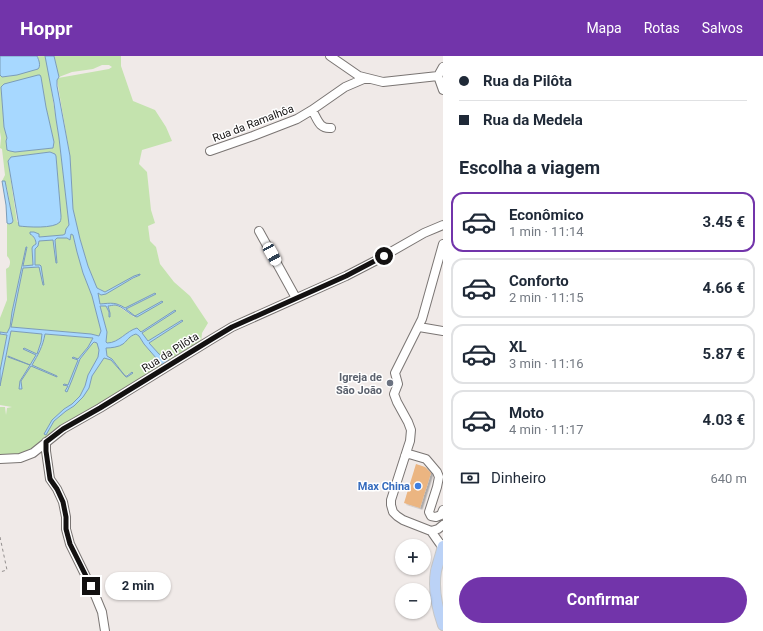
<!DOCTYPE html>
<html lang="pt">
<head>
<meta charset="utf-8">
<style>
  body { margin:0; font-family:Roboto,sans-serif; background:#f2f2f3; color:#1f2937; height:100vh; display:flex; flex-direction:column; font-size:15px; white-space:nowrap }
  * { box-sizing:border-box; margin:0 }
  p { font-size:13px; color:#747a83 }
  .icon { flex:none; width:22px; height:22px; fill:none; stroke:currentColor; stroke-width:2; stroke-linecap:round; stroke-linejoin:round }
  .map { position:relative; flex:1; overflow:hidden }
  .sheet { display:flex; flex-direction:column; background:#fff; width:320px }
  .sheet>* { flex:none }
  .hud { display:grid; align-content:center; height:88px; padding:0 16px; background:#fff }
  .buttons { position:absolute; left:395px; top:483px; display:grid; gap:8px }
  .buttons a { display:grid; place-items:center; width:36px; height:36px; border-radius:50%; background:#fff; box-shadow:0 1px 3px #0004; font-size:20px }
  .end { position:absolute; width:18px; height:18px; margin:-9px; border:5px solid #131111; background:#fff; box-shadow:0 0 0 2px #fff }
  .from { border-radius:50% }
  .bubble { position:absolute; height:28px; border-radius:14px; background:#fff; box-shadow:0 1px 3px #0004; font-size:13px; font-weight:700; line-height:28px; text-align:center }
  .car { position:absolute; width:12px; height:24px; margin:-12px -6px; border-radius:5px; box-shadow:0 0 3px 1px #0007; background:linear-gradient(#fff 24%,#345 0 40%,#fff 0 76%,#345 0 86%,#fff 0) }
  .hud b { display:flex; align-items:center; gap:14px; height:38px; font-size:15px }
  .hud b+b { border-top:1px solid #e0e1e3 }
  .hud i { width:10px; height:10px; background:#1f2937 }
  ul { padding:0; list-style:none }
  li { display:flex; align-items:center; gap:12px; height:60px; margin:0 8px 6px; padding:0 8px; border:2px solid #e0e1e3; border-radius:12px }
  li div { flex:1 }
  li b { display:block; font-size:15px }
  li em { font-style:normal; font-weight:700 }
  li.selected { border-color:#7234aa }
  li>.icon { width:36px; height:36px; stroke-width:1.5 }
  h2 { padding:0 16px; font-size:18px; line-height:48px }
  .pay { display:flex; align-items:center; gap:10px; height:44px; padding:0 16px; font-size:15px }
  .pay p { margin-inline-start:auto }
  .action { display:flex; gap:8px; margin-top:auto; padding:8px 16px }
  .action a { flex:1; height:46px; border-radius:24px; background:#7234aa; color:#fff; font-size:16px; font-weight:700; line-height:46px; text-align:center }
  header { display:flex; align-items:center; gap:24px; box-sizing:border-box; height:56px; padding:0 20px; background:#7234aa; color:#fff }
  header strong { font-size:19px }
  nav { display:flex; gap:22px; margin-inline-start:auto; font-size:14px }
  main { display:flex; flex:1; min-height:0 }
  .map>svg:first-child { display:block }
</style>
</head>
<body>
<header>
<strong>Hoppr</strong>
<nav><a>Mapa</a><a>Rotas</a><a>Salvos</a></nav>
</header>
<main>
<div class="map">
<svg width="443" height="575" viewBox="0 0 443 575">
  <defs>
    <filter id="shadow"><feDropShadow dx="2.5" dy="1.5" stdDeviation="0" flood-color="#0004"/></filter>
  </defs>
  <rect width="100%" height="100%" fill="#f0eae8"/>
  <path fill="#c4e3ae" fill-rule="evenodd" d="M37,0H45L47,7L59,82L69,169L65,178L63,179L39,181L32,179L36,185V188L33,190L32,192L33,209L23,210L27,191H26L12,256L10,271L8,277L0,276V262L7,244L6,213L9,211C11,206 10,203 7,200V167L9,168L13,165L7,132L4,125H2L5,119L2,93L0,92L1,82L0,76V19L2,21C14,21 26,14 38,13L39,3ZM41,21L46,51L54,86L53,92L15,96L6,85L7,82L4,70L1,31ZM50,96L55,98L56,100L61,160L60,165L38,171L17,166L8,105L11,101Z
    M54,0H121V10L133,45L155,54L166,71L172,85L142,94L139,108L147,116L151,154L155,167L148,170L150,185L156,191L160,208L174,226L190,240L208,267L202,277L201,288L171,306L159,298L149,287L183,265L182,264L148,286L142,277L176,254L141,276L137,272C126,275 119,287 107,287L106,286L107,276L100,250H106L109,256V261H110L108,250L115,249L118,250L134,261L137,260H135L126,253L156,238L155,237L125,253L119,248H100L98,237L101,239L140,219V218L105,236L102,235L100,233L97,232L88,210L80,183L73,153L70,100L57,24L58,22L109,13L112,11L109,9H102L93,13L72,16L59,21Z
    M71,178L73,179L77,196L83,217L92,240L101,275L99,280L91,278L11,271L23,212L40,211L43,229L40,209L35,210V193L38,190L39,185L53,183L57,207L55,184L57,182H67L70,184Z
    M11,275L42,278L41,286L37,298L24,292L23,293L37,299L30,309L9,300H8L30,309L20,325V333H22L21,325L31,310L56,320H57L32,309C38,299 43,290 45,278L93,282L88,291L78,303L73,301V302L78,304L71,323L68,329L64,328L68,330L66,336L72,324L80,303L92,288L96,286L97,287L99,294L98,301L88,319L85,330L80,340L72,348L64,353L54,365L66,355L74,350L89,332L92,320L104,302L111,304L126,321L132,316L125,320L112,303L108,301L106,295V292L123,288L126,284L132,279L136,278L139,280L144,288L163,310L31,394L20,399L0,400V351H5L6,359L7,352L12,351L0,349V330Z
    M0,278L7,279L0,315Z"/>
  <path fill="#a7d8ff" stroke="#7b9cb8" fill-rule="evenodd" d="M0,0H37C39,4 41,10 38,13L17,19L2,21L0,19Z
    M45,0H54L59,21L57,24V30L70,100L73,153L80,183L88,210L97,232C100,233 102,235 105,236L134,220L140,218V219L133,222L106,238L101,239L98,237L100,248C111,247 116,246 125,252L155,237L156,238L126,253L135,260L162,245L163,246L137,261C129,259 123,250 115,249C114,249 109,250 108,250L110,257V261H109V256L106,250H100L107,276L106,286L107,287C119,287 126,275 137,272L141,276L175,254L176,255L142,277L148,285L182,264L183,265L149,287L159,298L171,306L163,310L144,288L139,280L136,278C129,280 128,284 123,288C119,291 111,292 106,292L107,300L112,303L125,320H127L132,316L133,317L127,321H126L111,304L104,302L92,320L89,332L83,341L74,350L66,355L54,365L46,379L44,378L52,364L64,353L72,348L80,340L85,330L88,319L98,301L99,294L97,287L94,286L92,288L80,303L72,324L67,336L65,335L68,330L63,329L64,328L68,329L78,304L72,302L73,301L78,303L88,291L93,282L45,278C43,290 38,299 32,309L57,320V321L31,310L21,325L22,333H19L20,325L30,309L8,301V300L30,309L36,299L23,293L24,292L37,298L41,286L42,278L11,275L0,330V315L7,279L0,278V276L7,277L10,271L12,256L26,191H27L23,210L33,209L32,192L33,190L36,188C36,184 34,180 30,178V176H34L39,178V181L63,179L65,178L66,173L69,169L59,82L56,63L54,47ZM71,178L73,179L77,196L83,217L92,240L101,275L99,280L91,278L11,271L23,212L39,211L43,229H44L41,210L40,209H35V193L38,190L39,185L53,184L56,207H57L55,184L57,182H67L70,184Z
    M38,19H40L41,21L46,51L54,86L53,92L15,96L10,95L7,94L6,85L7,82L4,71L1,31L4,28Z
    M50,96L55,98L56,100L61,160C61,162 61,164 60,166C54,173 27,171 19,170L8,105L11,101Z
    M2,125H5L13,165L12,167L9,168L7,167L6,149Z"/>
  <path fill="#ebb581" filter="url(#shadow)" d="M416,408L425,411L431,417L420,452L404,447Z"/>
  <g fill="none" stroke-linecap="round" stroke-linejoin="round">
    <g stroke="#7a7573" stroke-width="10">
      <path id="minor" d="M330,0L359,20L383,26L438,20
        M438,20L443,34
        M438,20L443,11
        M312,54C318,64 319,73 331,72
        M210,95L253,80L297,63L312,54L345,31L366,22
        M259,175L296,242
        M419,271L443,275
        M46,386V395L50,423L57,433L63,446L66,461V473L70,488L95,539L102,556L105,575
        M405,400L409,398L426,403L437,416L439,421L437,431L429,456L431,460L436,461L441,459L443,454
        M0,403L20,402L33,397L63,373L100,352L212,283L232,271L346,220L375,205L424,177L443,169
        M431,475L438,473L443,469
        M443,492L431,475L403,464L397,460L393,456L391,449V444L408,391L410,385L411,374L408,366L397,346L394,338L398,328L395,317L422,263L443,188"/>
    </g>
    <g stroke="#c6c6c6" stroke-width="12">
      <path id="major" d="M443,490C441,498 438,507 436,515C433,533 437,552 443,569"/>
    </g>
    <path stroke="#938f8e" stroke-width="1" stroke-dasharray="3 3" stroke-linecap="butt" d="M0,481L7,514L0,516"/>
    <use href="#minor" stroke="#fff" stroke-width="8"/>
    <use href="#major" stroke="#bbd2f6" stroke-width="10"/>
  </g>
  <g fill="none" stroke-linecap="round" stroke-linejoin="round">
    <path stroke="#131111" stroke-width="5" d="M91,530L70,488L66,473V461L63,446L57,433L50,423L46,395V386L63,373L100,352L212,283L232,271L346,220L384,200"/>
  </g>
  <circle fill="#6b7280" stroke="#fff" stroke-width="1.5" cx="390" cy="327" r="4"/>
  <circle fill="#3f7fe0" stroke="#fff" stroke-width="1.5" cx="418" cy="430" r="4"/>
  <g text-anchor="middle" stroke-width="3" stroke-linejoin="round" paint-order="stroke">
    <g font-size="11" fill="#131111" stroke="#fff">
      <text transform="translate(253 67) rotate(-21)" y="4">Rua da Ramalhôa</text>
      <text transform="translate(170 296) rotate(-32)" y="4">Rua da Pilôta</text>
    </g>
    <g font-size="11" font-weight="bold" fill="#5b616d" stroke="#fff" text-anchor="end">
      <text x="382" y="325">Igreja de<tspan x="382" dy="13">São João</tspan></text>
    </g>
    <g font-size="11" font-weight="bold" fill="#366cbe" stroke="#fff" text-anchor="end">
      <text x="410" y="434">Max China</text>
    </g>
  </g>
</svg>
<div class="buttons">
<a>+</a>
<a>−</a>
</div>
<i class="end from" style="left:384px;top:200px"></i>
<i class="end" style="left:91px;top:530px"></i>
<div class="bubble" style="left:105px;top:516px;width:66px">2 min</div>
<i class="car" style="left:272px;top:198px;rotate:151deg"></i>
</div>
<section class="sheet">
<div class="hud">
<b><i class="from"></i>Rua da Pilôta</b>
<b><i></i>Rua da Medela</b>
</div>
<h2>Escolha a viagem</h2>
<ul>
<li class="selected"><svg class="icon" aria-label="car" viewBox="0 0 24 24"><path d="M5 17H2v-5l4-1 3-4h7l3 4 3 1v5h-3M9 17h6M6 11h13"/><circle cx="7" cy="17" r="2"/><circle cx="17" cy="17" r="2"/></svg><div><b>Econômico</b><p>1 min · 11:14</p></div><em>3.45 €</em></li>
<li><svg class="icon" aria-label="car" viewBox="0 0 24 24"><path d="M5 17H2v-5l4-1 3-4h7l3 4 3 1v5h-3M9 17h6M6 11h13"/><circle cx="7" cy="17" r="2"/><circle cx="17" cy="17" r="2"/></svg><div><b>Conforto</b><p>2 min · 11:15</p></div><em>4.66 €</em></li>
<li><svg class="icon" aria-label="car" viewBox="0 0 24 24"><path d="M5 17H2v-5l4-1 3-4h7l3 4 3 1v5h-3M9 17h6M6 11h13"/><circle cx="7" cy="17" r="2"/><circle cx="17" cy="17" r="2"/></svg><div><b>XL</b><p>3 min · 11:16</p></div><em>5.87 €</em></li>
<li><svg class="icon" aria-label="car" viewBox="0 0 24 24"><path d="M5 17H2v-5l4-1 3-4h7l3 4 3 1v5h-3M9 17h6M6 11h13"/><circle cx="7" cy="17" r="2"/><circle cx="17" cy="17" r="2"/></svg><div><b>Moto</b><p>4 min · 11:17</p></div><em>4.03 €</em></li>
</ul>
<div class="pay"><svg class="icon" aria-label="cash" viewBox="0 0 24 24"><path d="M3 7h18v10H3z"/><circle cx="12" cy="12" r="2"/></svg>Dinheiro<p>640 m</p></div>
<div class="action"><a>Confirmar</a></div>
</section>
</main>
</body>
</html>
